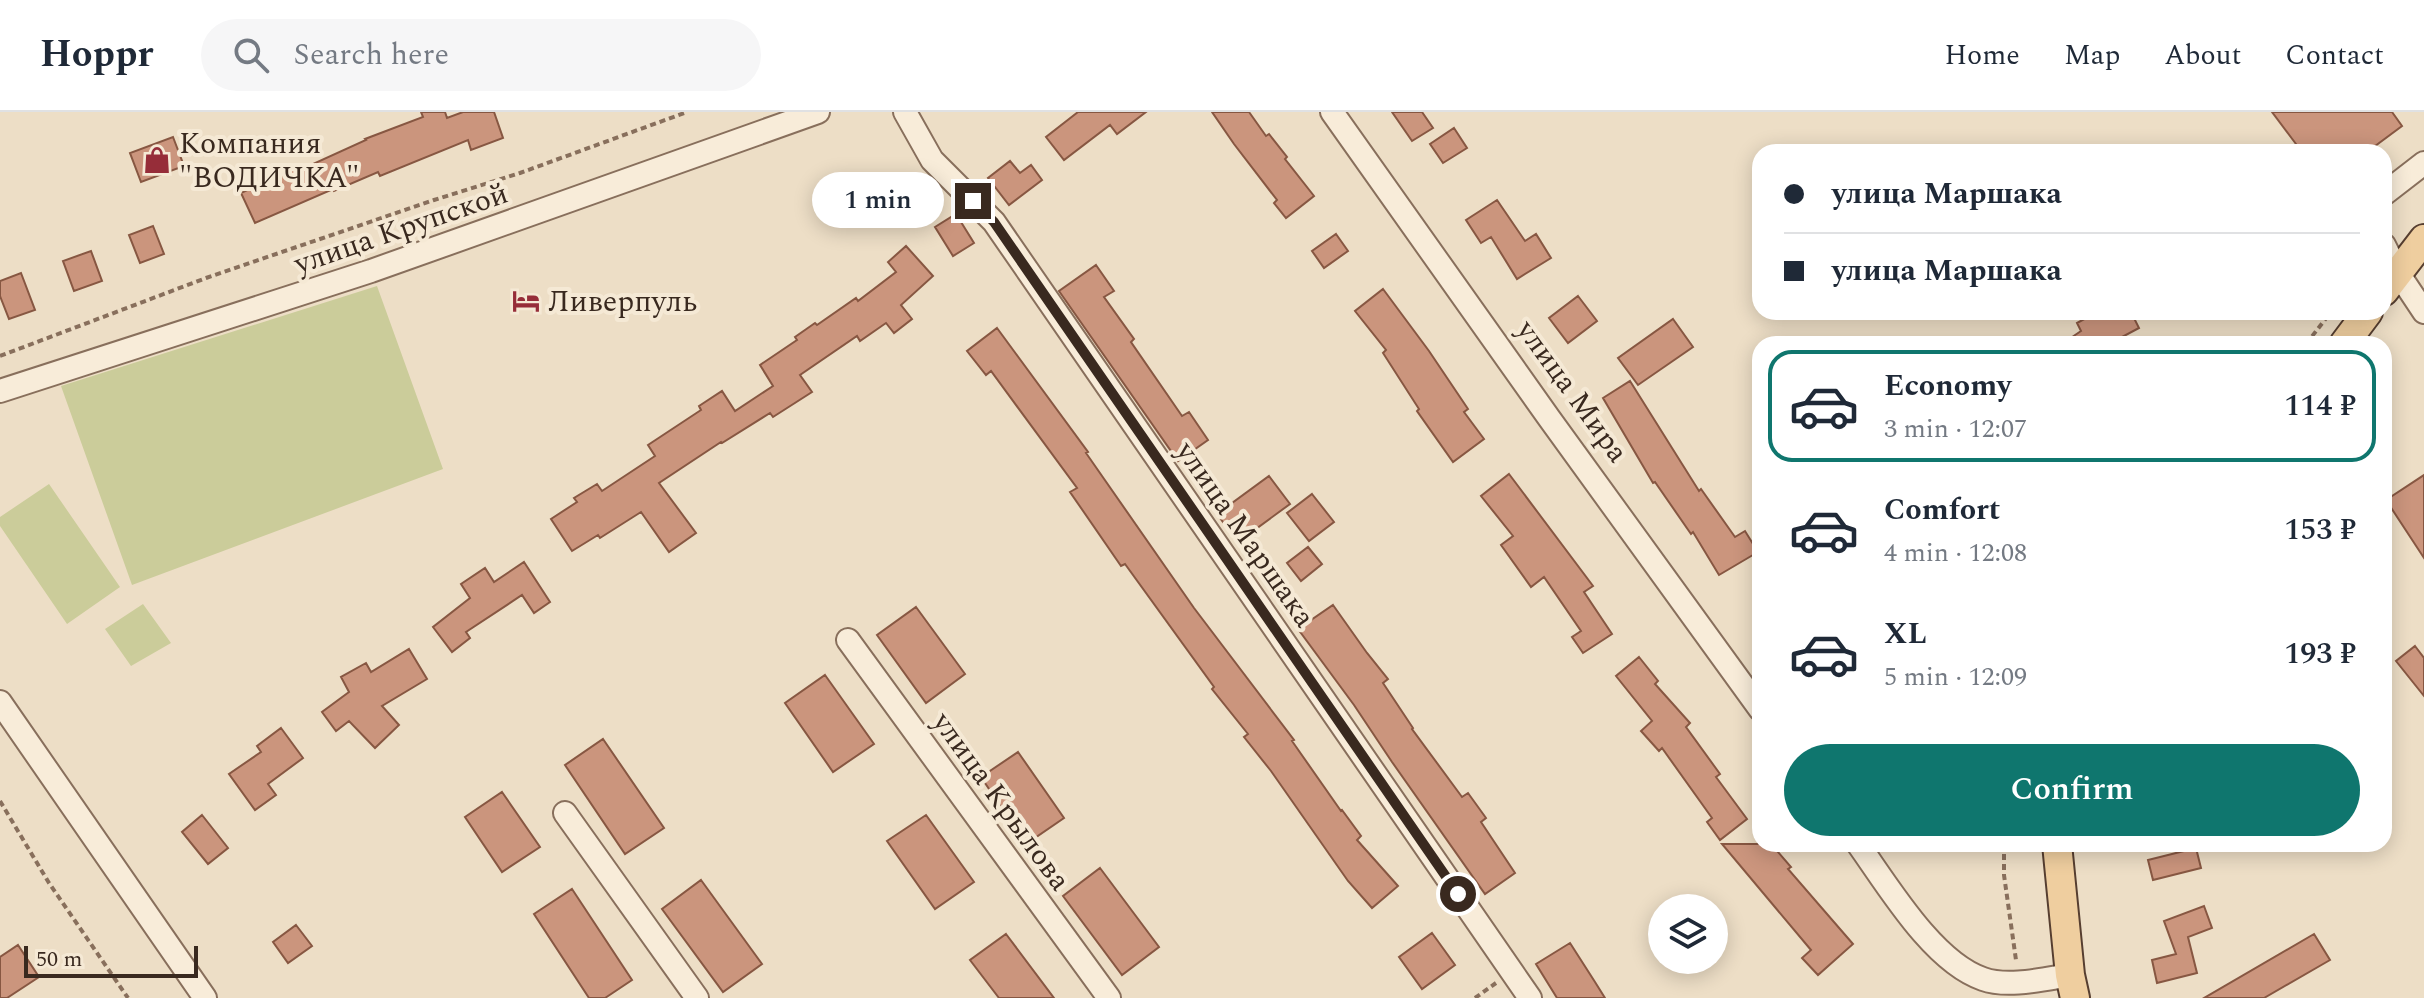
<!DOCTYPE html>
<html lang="en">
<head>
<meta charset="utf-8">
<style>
  body { margin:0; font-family:Spectral,serif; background:#f6f6f7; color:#1f2937; height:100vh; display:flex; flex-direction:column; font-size:30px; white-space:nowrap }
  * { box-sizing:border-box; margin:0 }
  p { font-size:26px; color:#747a83 }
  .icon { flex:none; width:44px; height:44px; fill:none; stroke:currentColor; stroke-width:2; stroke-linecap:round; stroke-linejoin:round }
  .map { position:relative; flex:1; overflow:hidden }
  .drawer { position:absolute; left:1752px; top:224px; width:640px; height:516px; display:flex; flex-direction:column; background:#fff; border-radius:24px; box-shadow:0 4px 20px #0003 }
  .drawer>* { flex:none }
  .guide { position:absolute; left:1752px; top:32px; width:640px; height:176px; border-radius:24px; box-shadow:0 4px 20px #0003; display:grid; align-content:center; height:176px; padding:0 32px; background:#fff }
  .tools { position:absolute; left:1648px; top:782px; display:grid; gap:16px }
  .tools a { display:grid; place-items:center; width:80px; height:80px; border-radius:50%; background:#fff; box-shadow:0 4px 20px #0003; font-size:40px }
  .scale { position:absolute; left:24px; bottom:20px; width:174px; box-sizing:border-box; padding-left:8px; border:4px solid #39291f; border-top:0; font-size:22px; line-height:28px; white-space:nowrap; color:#39291f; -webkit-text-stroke:6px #f5e9d5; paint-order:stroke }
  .end { position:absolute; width:36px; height:36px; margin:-18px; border:10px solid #39291f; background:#fff; box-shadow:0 0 0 4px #fff }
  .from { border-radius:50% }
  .bubble { position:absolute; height:56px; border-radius:28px; background:#fff; box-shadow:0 4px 20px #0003; font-size:26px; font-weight:600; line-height:56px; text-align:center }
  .guide b { display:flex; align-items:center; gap:28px; height:76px; font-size:30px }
  .guide b+b { border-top:2px solid #e0e1e3 }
  .guide i { width:20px; height:20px; background:#1f2937 }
  ul { padding:14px 0 0; list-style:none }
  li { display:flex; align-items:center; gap:24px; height:112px; margin:0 16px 12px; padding:0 16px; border:4px solid transparent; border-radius:24px }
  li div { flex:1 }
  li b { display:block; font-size:30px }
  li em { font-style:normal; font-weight:600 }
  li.selected { border-color:#0f766e }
  li>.icon { width:72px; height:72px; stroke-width:1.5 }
  .cta { display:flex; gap:16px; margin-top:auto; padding:16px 32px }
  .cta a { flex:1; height:92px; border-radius:48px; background:#0f766e; color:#fff; font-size:32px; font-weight:600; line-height:92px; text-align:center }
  header { display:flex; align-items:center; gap:48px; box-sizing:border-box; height:112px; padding:0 40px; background:#fff; border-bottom:2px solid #e0e1e3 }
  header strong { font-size:38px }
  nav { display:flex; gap:44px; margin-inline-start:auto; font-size:28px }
  .search { width:560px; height:72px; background:#f6f6f7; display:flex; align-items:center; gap:20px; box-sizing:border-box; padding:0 28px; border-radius:44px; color:#747a83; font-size:30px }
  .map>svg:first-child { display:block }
</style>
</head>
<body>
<header>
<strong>Hoppr</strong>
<div class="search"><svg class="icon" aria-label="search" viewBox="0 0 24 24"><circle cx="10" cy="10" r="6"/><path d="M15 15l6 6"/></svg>Search here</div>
<nav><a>Home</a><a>Map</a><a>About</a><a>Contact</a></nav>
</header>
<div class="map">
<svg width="2424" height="886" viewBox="0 0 2424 886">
  <rect width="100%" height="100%" fill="#eddec6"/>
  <path fill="#cbcc9a" d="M377,174L443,357L132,473L61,274Z
    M49,372L120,475L67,512L0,414V405Z
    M143,492L171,531L131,554L105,517Z"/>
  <path fill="#cb957d" stroke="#875742" stroke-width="2" d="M421,0H445L447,6L463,0H494L503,26L471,38L468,28L380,64L378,60L334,79L333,77L255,111L241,81L298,54L300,58L366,28L365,27L423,5Z
    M1078,0H1146L1117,22L1110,13L1064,48L1046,25Z
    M1212,0H1249L1266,24L1269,22L1287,45L1285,47L1314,84L1286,106L1274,91L1277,88L1234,32Z
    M1392,0H1422L1433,16L1412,29Z
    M2272,0H2392L2402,14L2367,40H2302Z
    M1454,16L1467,36L1443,51L1430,32Z
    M173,25L184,54L141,70L130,41Z
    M1010,49L1020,61L1031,53L1042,68L1009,93L988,66Z
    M1497,88L1525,129L1536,122L1551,146L1517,167L1491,125L1481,131L1466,108Z
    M956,102L974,131L953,144L935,115Z
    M153,114L164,142L140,151L129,123Z
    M1336,122L1348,139L1324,156L1312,139Z
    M906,134L933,164L901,193L912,207L894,221L886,211L860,229L857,224L800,263L812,280L773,305L770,301L722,331L721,330L659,371L696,421L669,440L641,400L600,426L598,423L572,439L551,407L577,390L574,386L597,372L602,379L655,344L648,333L701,298L699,294L722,279L735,299L773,274L760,253L797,228L795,225L815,211L817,213L856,186L858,189L896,160L888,150Z
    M91,139L102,169L74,179L63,149Z
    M1096,153L1114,179L1104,185L1134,227L1131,230L1182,304L1189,300L1208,328L1178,349L1059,179Z
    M21,161L35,198L9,207L0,184V169Z
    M1383,177L1429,239L1468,297L1464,300L1484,327L1453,350L1417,299L1419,297L1383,241L1386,238L1355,199Z
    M1578,184L1597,209L1568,231L1549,206Z
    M2097,200H2131L2139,216L2109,232H2062L2081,219L2077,211Z
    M1673,207L1693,235L1638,273L1618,246Z
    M997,216L1088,340L1086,341L1194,496L1294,628L1292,629L1341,699L1342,698L1361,724L1357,728L1398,774L1372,796L1348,769L1271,659L1244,625L1248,622L1212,577L1214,575L1125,452L1121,454L1070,380L1077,376L991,259L986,263L967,239Z
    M1630,269L1699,379L1701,377L1735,425L1745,419L1758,440L1719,463L1693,420L1691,422L1655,370L1653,371L1603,286Z
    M1509,362L1593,474L1584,480L1612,522L1583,541L1572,525L1581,519L1544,465L1531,475L1501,433L1513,424L1481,384Z
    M2424,363V446L2386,388Z
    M1269,364L1290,392L1238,430L1217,402Z
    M1312,382L1334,410L1309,429L1287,401Z
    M1308,435L1322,452L1301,469L1287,451Z
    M524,450L550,490L534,501L522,483L466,520L470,526L452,540L433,515L470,486L461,472L485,456L494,470Z
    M1333,493L1367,541L1388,567L1383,571L1413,616L1412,617L1462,685L1468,681L1486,706L1481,710L1515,761L1485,782L1392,650L1354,593L1298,517Z
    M916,495L965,562L926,591L877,523Z
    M2415,534L2424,546V584L2396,549Z
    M409,537L427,567L382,594L399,613L375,636L349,609L336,619L322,600L349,580L341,565L366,551L371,560Z
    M1639,545L1658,569L1655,572L1690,611L1686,615L1720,662L1716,665L1747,707L1720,728L1707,710L1712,706L1662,636L1659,639L1641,619L1652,609L1616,564Z
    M825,563L874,632L833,660L785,591Z
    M281,616L303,646L268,672L276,683L255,698L229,662L261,640L257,634Z
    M603,627L664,716L625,742L565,653Z
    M1018,640L1064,706L1026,732L981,665Z
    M502,680L540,735L502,760L465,705Z
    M202,703L228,736L208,752L182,720Z
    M926,703L974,770L935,797L887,729Z
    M1722,732H1771L1791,755L1788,757L1853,832L1818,863L1802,846L1811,838Z
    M2196,736L2201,756L2153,768L2148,748Z
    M1100,756L1159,835L1122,863L1063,784Z
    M701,768L762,852L723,880L662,797Z
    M572,777L632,868L605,886H589L534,802Z
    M2204,794L2212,816L2188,825L2197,861L2157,871L2152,848L2176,842L2164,809Z
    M296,813L312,834L288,851L273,830Z
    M1432,821L1455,853L1422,877L1399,845Z
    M1006,822L1054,886H999L970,848Z
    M2314,822L2330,848L2264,886H2204Z
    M1570,831L1595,870L1605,886H1557L1536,852Z
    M18,833L39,865L7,886H0V845Z"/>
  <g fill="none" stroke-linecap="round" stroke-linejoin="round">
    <g stroke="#886f5c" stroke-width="26">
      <path id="minor" d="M905,0L932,48L994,110L1530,886
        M1332,0L1549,306L1760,597
        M2384,82L2424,51
        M2384,133L2398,161L2424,200
        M0,279L371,159L818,0
        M848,528L1109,886
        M0,590L205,886
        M565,701L697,886
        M1858,732C1888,774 1933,850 1983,867C2008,876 2044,867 2070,863"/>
    </g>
    <g stroke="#563e30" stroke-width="32">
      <path id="major" d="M2384,179L2424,127
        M2344,232L2368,200
        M2057,732L2070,863L2075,886"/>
    </g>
    <path stroke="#886f5c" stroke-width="4" stroke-dasharray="6 4" stroke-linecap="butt" d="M2306,232L2331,200
      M0,244L206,166L434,88L520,61L687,0
      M0,689L49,771L128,886
      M2004,732V763L2016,848
      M1475,886L1496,871"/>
    <use href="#minor" stroke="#f8ecd9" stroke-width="22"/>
    <use href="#major" stroke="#efce9f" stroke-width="28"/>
  </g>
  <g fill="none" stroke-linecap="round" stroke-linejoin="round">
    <path stroke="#39291f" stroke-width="10" d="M973,89L994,110L1458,782"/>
  </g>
  <defs>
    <g id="shop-bare" transform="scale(2.16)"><path d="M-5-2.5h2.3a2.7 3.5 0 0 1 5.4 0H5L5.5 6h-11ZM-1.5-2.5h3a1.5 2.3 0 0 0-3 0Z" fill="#962d39" stroke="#f5e9d5" stroke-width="2.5" paint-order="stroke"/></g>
    <g id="hotel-bare" transform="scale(2.16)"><path d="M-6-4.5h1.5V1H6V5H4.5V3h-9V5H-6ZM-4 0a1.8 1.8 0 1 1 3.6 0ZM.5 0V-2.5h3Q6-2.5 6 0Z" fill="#962d39" stroke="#f5e9d5" stroke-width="2.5" paint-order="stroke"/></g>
  </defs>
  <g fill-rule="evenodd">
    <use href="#shop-bare" x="157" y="48"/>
    <use href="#hotel-bare" x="526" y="189"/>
  </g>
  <g text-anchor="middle" stroke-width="8" stroke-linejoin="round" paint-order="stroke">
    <g font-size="30" fill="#39291f" stroke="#f5e9d5" text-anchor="start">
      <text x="179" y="41">Компания<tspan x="179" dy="34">"ВОДИЧКА"</tspan></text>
      <text x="548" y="199">Ливерпуль</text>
    </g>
    <g font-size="30" fill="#39291f" stroke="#f5e9d5">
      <text transform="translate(401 116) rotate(-19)" y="10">улица Крупской</text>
      <text transform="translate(1573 279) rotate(54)" y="10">улица Мира</text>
      <text transform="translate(1246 422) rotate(55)" y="10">улица Маршака</text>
      <text transform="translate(1002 689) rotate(54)" y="10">улица Крылова</text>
    </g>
  </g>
</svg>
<div class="tools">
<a><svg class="icon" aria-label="layers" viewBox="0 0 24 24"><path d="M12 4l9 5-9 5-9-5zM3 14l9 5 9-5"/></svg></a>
</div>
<div class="scale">50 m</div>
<i class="end from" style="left:1458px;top:782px"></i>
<i class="end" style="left:973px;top:89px"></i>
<div class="bubble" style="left:812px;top:60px;width:132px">1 min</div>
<div class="guide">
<b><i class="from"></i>улица Маршака</b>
<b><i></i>улица Маршака</b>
</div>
<section class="drawer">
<ul>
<li class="selected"><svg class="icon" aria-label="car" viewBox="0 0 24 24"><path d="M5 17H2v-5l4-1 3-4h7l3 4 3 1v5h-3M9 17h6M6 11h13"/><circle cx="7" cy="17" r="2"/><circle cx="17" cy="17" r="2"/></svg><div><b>Economy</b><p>3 min · 12:07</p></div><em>114 ₽</em></li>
<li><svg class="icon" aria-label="car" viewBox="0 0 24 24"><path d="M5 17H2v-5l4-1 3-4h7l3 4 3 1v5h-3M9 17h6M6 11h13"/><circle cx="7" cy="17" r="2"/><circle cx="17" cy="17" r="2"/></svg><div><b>Comfort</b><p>4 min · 12:08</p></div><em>153 ₽</em></li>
<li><svg class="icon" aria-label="car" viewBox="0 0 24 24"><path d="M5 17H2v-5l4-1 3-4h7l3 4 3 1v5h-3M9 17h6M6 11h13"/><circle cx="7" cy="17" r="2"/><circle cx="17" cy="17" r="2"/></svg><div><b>XL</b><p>5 min · 12:09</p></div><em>193 ₽</em></li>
</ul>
<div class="cta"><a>Confirm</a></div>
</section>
</div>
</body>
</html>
